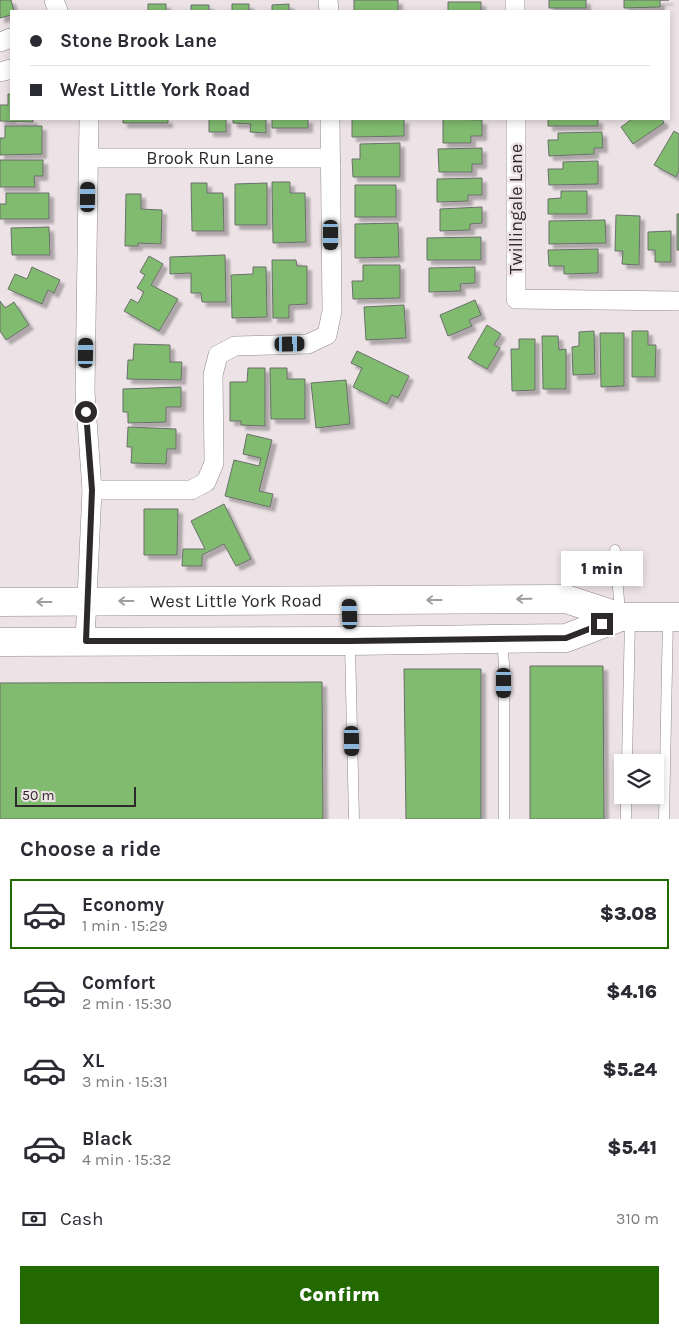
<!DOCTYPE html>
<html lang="en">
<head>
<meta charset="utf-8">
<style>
  body { margin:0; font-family:Karla,sans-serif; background:#f2f2f3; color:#2b2b33; height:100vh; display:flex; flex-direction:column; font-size:19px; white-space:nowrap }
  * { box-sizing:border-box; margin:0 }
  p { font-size:16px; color:#7c7c81 }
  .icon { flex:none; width:28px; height:28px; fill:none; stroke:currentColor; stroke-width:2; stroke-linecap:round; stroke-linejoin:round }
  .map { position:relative; height:819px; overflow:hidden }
  .sheet { display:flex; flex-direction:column; background:#fff; flex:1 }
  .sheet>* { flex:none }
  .hud { position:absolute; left:10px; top:10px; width:660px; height:110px; border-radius:0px; box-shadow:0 2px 8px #0003; display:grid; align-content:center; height:110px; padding:0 20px; background:#fff }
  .tools { position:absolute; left:614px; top:754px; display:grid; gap:10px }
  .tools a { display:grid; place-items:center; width:50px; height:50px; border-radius:0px; background:#fff; box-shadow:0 2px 8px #0003; font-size:25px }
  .scale { position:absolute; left:15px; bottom:12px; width:121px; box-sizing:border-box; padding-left:5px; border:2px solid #2d292a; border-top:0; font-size:14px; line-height:18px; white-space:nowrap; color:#2d292a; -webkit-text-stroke:4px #ede3e7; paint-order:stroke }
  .end { position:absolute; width:22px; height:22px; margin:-11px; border:6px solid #2d292a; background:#fff; box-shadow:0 0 0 2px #fff }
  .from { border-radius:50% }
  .bubble { position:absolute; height:35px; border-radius:0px; background:#fff; box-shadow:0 2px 8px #0003; font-size:16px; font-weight:800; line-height:35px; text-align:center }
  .car { position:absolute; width:15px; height:30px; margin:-15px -8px; border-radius:6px; box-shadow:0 0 4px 1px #0007; background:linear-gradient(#222 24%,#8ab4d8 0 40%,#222 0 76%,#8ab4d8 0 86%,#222 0) }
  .hud b { display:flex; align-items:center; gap:18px; height:48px; font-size:19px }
  .hud b+b { border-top:1px solid #e1e1e2 }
  .hud i { width:12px; height:12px; background:#2b2b33 }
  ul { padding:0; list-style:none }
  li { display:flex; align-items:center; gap:15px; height:70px; margin:0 10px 8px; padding:0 10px; border:2px solid transparent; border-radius:0px }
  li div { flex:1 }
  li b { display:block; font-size:19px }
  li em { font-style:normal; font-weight:800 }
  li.active { border-color:#236902 }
  li>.icon { width:45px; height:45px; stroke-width:1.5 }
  h2 { padding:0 20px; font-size:22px; line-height:60px }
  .pay { display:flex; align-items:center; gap:12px; height:55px; padding:0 20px; font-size:19px }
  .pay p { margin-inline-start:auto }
  .cta { display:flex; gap:10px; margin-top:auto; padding:10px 20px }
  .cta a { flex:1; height:58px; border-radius:0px; background:#236902; color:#fff; font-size:20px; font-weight:800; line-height:58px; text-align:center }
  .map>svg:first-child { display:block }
</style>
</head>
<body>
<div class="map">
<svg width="679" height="819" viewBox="0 0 679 819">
  <defs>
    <filter id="shadow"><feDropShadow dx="4.5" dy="4.5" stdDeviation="1" flood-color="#0004"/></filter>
  </defs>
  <rect width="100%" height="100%" fill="#ede3e7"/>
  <path fill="#80bb70" stroke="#696f68" filter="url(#shadow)" d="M0,0H11L14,11H11V15L0,18Z
    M354,0H398V11H354Z
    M549,0H586V8H549Z
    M624,0H669H660V7L624,8Z
    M448,2H481V11H448Z
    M148,4H166V11H148Z
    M232,4H249V11H232Z
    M289,4V11H272V5Z
    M191,5H209V11H191Z
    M8,94H11V119H33V122L0,121V105H8Z
    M123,119H168V123H123Z
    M209,119H226V132H209Z
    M233,119H266V133L250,132L251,124L233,123Z
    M272,119H308V128H272Z
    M352,119H404V136L352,137Z
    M443,119L482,120V136H471V143H443Z
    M548,119H598V126H548Z
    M632,119H662L664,123L633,144L621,127Z
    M5,126H42V154L0,155V138H5Z
    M674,131L679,134V171L676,177L654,165Z
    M602,132L603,148H594V154L549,156L548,140H558V133Z
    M400,143V177H353L352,159H360V144Z
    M482,148V164H472V172H439L438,149Z
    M0,160H43V176H34L35,187H0Z
    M598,161V184L549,185L548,169H563V162Z
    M482,178V195H468V201L437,202V179Z
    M272,182H290V193H305L306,242L273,243Z
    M191,183H207V193H223L224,231H192Z
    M267,183V225H235V184Z
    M355,185H396V217H355Z
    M561,191H587V214H548V199L561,198Z
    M6,193H49V219H0V204H6Z
    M126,194H141V209L162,210L161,244L138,243V246H125Z
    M482,207V223L470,224V230L440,231V209Z
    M677,214H679V250H677Z
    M616,215L640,216L639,265L622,264L623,251H615Z
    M605,220L606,243L549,244V221Z
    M398,223L399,257L355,258V224Z
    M49,227L50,255H12L11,228Z
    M671,231V262H655V250H648V232Z
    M481,237V260H427V238Z
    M598,249V273L564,274V266H549L548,250Z
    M225,255L226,302H202L201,293H191V273L170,274V257Z
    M149,256L163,264L151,285L178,299L159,331L124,311L131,299L138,303L144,292L137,288L145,275L140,272Z
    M272,260H296L297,266H307V304L289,305V318H273Z
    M363,265H400V298L353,299L352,281H363Z
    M32,267L60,280L54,293L48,290L42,304L8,289L15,274L27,279Z
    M253,267H266L267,317L232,318L231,275L253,274Z
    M475,267V283L460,284L461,291L429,292V268Z
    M475,300L481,315L469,320L472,326L448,336L440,315Z
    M0,301L5,308L14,302L29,325L6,340L0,331Z
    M404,305L406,338L366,340L364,307Z
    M487,325L501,334L494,345L500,348L487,369L468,358Z
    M594,331L595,374L573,375L572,347L579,346V332Z
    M632,331H648V345H656L655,377H632Z
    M600,333H624V386L601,387Z
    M542,336H558L559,350L566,349V389H543Z
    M519,339H535V390L512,391L511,349H519Z
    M134,344L170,345V362H182L181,380L127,379L128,360H133Z
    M357,351L409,376L398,398L392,395L387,404L353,387L362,368L351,363Z
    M248,368H265V426L241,425V421H230V382H247Z
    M270,368H287V379H305V419H271Z
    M346,380L350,424L316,428L311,383Z
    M181,387V407H166V422L128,423V412H123V389Z
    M128,427L176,429V449H167L166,464L131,463L132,447H127Z
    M247,434L272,440L259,491L273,494L270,507L225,496L234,460L259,466L261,458L243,454Z
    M224,504L251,559L236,566L224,544L202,555V566H182L183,549H205L191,521Z
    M144,509H178L177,555H144Z
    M530,666H603L604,819H530Z
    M404,669H481V819H406Z
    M322,682L323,819H0V683Z"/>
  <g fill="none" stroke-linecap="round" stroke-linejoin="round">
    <g stroke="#91878b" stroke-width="11">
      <path id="service" d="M615,550L620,613
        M349,601L354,819
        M502,640L504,664V819
        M627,762L630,618
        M626,819V795
        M664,819L668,618"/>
    </g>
    <g stroke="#91878b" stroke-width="20">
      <g id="minor">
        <path d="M54,0L58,11"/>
        <path d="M328,0L329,11"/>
        <path d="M515,0V11"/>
        <path d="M0,42L11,38"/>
        <path d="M0,72L11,69"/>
        <path d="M516,119V299L679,301"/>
        <path id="s1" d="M89,158H331"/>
        <path d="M92,490H191L206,482L214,463L213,375L218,355L235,346L308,344L327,335L332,311L330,119"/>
        <path d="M85,641L92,490L85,392L89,119"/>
      </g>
    </g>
    <g stroke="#91878b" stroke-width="29">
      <g id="secondary">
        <path id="s2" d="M0,602L566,599L621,617H679"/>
        <path d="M0,642L351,641L566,638L621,617"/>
      </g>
    </g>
    <use href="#service" stroke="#fff" stroke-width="10"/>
    <use href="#minor" stroke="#fff" stroke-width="19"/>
    <use href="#secondary" stroke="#fff" stroke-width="28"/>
  </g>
  <defs><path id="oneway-shaft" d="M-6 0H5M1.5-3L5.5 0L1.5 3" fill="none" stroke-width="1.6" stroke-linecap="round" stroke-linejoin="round" transform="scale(1.25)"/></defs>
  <g stroke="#a09f9f">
    <use href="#oneway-shaft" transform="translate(524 599) rotate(179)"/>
    <use href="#oneway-shaft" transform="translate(434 600) rotate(180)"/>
    <use href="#oneway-shaft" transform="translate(126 601) rotate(180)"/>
    <use href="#oneway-shaft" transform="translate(44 602) rotate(180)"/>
  </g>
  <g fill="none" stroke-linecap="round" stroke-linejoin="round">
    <path stroke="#2d292a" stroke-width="6" d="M86,412L92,490L86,641H351L566,638L602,624"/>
  </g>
  <g text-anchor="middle" stroke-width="5" stroke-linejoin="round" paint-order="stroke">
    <g font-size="18" fill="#2d292a" stroke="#ede3e7">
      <text dy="6" stroke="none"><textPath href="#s1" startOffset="121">Brook Run Lane</textPath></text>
      <text transform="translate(516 209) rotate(-90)" y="6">Twillingale Lane</text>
      <text dy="6" stroke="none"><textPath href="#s2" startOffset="236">West Little York Road</textPath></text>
    </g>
  </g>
</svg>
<div class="tools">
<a><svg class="icon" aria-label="layers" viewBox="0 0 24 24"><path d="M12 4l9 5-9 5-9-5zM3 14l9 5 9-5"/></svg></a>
</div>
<div class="scale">50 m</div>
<i class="end from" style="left:86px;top:412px"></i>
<i class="end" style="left:602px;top:624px"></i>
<div class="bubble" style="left:561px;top:551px;width:82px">1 min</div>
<i class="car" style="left:88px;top:197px;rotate:1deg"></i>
<i class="car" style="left:331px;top:235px;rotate:180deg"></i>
<i class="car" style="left:290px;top:344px;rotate:89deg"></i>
<i class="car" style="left:86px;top:353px;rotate:1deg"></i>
<i class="car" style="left:350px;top:614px;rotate:358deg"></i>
<i class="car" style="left:504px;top:683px;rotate:180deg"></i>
<i class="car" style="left:352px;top:741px;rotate:179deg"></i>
<div class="hud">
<b><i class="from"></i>Stone Brook Lane</b>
<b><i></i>West Little York Road</b>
</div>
</div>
<section class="sheet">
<h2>Choose a ride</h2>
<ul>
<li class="active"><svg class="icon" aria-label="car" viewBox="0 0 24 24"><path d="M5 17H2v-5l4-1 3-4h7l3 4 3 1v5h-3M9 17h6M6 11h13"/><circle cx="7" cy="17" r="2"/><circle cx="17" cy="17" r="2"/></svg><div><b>Economy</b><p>1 min · 15:29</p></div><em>$3.08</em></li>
<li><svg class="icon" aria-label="car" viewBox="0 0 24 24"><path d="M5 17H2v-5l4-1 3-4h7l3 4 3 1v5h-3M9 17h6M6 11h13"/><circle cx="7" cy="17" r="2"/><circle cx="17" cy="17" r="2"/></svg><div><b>Comfort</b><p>2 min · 15:30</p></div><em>$4.16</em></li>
<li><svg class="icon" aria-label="car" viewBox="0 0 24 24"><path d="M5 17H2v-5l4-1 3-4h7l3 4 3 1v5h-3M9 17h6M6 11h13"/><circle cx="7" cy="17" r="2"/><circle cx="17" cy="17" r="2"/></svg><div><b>XL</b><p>3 min · 15:31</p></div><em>$5.24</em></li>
<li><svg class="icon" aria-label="car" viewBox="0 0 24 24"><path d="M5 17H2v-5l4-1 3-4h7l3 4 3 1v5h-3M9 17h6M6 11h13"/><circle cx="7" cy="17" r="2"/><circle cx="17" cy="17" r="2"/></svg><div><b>Black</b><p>4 min · 15:32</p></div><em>$5.41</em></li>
</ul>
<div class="pay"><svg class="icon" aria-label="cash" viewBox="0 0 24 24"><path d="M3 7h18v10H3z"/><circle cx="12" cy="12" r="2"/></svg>Cash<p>310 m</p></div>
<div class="cta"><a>Confirm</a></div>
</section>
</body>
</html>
